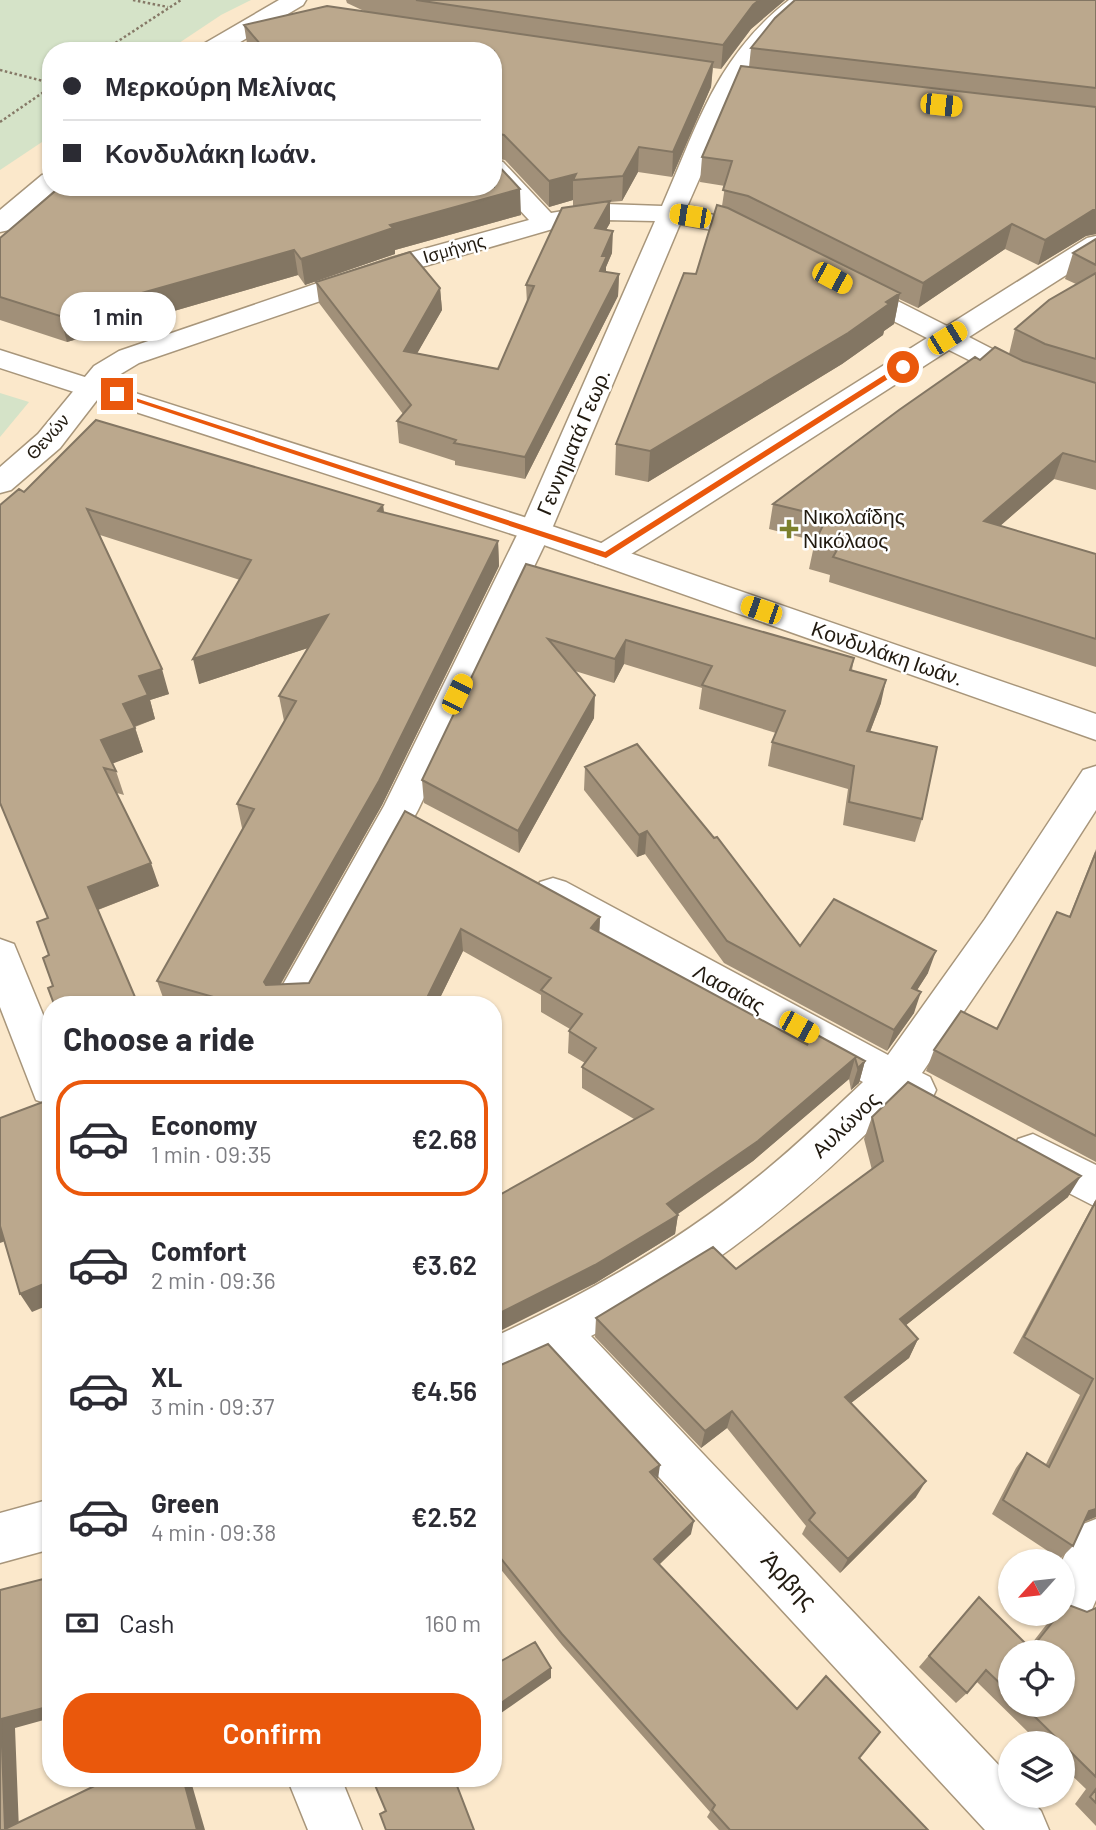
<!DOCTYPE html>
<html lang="en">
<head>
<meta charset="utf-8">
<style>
  body { margin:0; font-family:Barlow,sans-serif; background:#f7f7f7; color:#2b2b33; height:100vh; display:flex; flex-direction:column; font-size:26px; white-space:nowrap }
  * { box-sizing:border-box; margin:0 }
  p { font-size:23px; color:#7c7c81 }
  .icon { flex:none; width:38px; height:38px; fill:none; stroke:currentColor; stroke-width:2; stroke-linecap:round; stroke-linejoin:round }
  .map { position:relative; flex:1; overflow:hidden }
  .sheet { position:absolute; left:42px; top:996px; width:460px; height:791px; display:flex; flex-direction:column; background:#fff; border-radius:28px; box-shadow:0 2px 5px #0004 }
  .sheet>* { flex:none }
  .hud { position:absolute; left:42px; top:42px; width:460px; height:154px; border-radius:28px; box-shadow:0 2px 5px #0004; display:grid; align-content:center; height:154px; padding:0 21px; background:#fff }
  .needle { width:46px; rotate:243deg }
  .buttons { position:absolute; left:998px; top:1549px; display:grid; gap:14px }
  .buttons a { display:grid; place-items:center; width:77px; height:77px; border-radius:50%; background:#fff; box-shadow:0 2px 5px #0004; font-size:35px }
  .end { position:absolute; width:32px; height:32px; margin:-16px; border:9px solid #ea580c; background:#fff; box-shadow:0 0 0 4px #fff }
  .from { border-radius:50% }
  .bubble { position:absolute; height:49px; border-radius:24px; background:#fff; box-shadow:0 2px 5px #0004; font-size:23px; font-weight:600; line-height:49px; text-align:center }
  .car { position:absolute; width:21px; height:42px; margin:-21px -10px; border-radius:9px; box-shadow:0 0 5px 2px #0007; background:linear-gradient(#f5c518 24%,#345 0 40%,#f5c518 0 76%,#345 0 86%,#f5c518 0) }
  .hud b { display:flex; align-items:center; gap:24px; height:66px; font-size:26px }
  .hud b+b { border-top:2px solid #e1e1e2 }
  .hud i { width:18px; height:18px; background:#2b2b33 }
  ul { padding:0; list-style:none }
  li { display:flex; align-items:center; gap:21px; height:116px; margin:0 14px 10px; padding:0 7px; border:4px solid transparent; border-radius:28px }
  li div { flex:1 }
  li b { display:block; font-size:26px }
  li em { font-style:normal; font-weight:600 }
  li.active { border-color:#ea580c }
  li>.icon { width:63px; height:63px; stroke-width:1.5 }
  h2 { padding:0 21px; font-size:32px; line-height:84px }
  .pay { display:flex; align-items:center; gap:18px; height:77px; padding:0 21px; font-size:26px }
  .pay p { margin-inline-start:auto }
  .cta { display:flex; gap:14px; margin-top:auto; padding:14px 21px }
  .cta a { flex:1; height:80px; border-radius:28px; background:#ea580c; color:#fff; font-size:28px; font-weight:600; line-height:80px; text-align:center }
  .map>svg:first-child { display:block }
</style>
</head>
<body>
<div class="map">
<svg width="1096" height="1830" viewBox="0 0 1096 1830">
  <rect width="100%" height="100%" fill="#fbe8cb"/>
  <path fill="#d5e3c8" d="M0,0H251L221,15L167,51H51V136L0,170Z
    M0,393L29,402L0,437Z"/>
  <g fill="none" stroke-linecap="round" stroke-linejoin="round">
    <g stroke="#a8967b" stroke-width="3">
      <path id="minor" d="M789,0H814L770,41L748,68L686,209L728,218L769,234L773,240L769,246L760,248L712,230L680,224L551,531L418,810L312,1004H272L384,806L519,531L655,221L605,220L563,226L411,270L139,363L114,378L60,448L11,490L0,493V467L38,434L94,366L119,351L391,258L529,220L494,182V160L503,162L551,213L605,204L662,206C698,124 716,57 789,0Z
        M1096,236V256L969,337L1037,372L1096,390V409L1017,384L949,350L617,563L606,566L595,563L590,555L595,547L927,338L840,294L836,288L840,282L850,280L860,282L947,326L1087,238Z
        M1096,766V810L1012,941L922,1073L930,1077L936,1090L930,1103L915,1108L898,1102C807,1195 707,1276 591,1336L1010,1777V1796H1027L1041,1811L1049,1830H985L549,1358L494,1382V1337C586,1294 676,1244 755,1179C793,1149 828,1115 863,1082L540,904L534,893L540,882L553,878L566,882L888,1055L985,919L1083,770Z
        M0,939L14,944L51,1034V1105L36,1100L0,1007Z
        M1033,1134L1096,1165V1207L1018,1167L1012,1153L1018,1139Z
        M51,1499V1549L0,1563V1513Z
        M1096,1519V1600L1090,1614L1072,1621L1054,1614H1062V1561L1078,1526Z
        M287,1778H341L362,1830H308Z"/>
    </g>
    <g stroke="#a8967b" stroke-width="3">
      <path id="tertiary" d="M279,0H306L303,5L225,51H197L200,46Z
        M51,172V187H58L9,230L0,232V210L42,175Z
        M0,350L546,524L1096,714V740L524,538L0,368Z"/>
    </g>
    <path stroke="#867967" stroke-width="2.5" stroke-dasharray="2.5 2.5" stroke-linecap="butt" d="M133,0L168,7
      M103,51L181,0
      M0,70L51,83
      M0,122L51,87"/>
    <use href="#minor" fill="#fff" fill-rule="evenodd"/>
    <use href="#tertiary" fill="#fff" fill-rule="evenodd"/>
  </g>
  <path fill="#a19079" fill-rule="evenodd" d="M346,0H785L751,29L721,69L713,68L711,87L672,177L638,172L622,201L610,202V223L606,230L612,253L606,267V272L619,274L618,296L525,479L455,465V461L399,443L397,421L403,414L319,303L316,282L440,288L442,310L417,353L498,369L527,303L526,285L590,204L573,206V200L549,207L505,160L494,158V51H249L248,50L244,25L364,11L347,3Z
    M1096,0V234L1086,236L1038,265L1005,249L918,308L899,299L894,324L884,331L883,335L842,364L648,482L615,475L616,444L696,274L722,206L725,186L700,182L702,157L749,67L751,48Z
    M521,215L395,250V254L305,285L298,275L67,342L0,320V238Z
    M1096,239V490L1054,479L1000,526L1096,554V667L829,582L830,575L809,569L815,541L769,529L773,504L980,360L1009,354L1015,329L1076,284L1065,279L1073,253Z
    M24,492L383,505L384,513L498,541L499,566L382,805L281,984L309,983L405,811L600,917L599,932L783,1032L786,1018L865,1061L859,1083L851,1090L849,1079L753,1161L678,1214L675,1234L594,1284L634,1119L582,1088V1067L585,1063L568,1053L569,1031L570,1029L541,1012V995L463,951L437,1004H171L165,1003L157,981L243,828H242L237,804L285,721H284L279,696L308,648L199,684L240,580L100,535L169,694L150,700L155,719L135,727L143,752L112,763L116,771L124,795L117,793L159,886L98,910L53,986L49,955L48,918Z
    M526,564L854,658L852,670L881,703L870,732L922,819L915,842L843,825L848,789L768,766L772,742L776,733L699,709L702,688L624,664L614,683L575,671L594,718L519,853L424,803L422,780Z
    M585,767L800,946L928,973L917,990L914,1013L887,1051L724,963L645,854L637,857L584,790Z
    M1096,849V1162L926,1071L934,1050L997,1029L1069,917Z
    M872,1117L1068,1197L906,1325L918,1339L909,1358L851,1403L916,1497L840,1573L802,1534L806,1526L727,1428L701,1448L595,1337L596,1318L736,1269L872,1170L864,1139Z
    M1096,1199V1517L1084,1522L1073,1546L1060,1559L992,1514L1016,1468L1027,1453L1046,1464L1080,1395L1013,1353Z
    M494,1368L657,1480L691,1534L659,1565L797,1709L859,1758L928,1830H719L707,1817L710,1812L562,1645L494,1561Z
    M979,1597L1029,1647L1053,1616L1056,1614H1062V1608L1066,1604L1087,1612L1095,1609L1096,1606V1826L1075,1804L1086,1789L1062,1766V1743H1039L977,1682L967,1693L956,1703L919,1667ZM1010,1652L1062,1704H1010Z"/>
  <path fill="#837663" d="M759,0H785L751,29L721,69L723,45L753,5Z
    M713,62L711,87L672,177L673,152Z
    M639,147L638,172L622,201L623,176Z
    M576,174L573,180V200L549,207V181Z
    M520,189L521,215L395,250V254L305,285L301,259L390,225Z
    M610,201V223L594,250L595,228Z
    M1093,210H1096V234L1086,236L1038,265L1045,240Z
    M1012,224L1005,249L918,308L923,283Z
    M613,231L612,253L606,267V278L600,271L602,256Z
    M294,250L298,275L67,342L60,316Z
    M619,274L618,296L525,479V457Z
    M440,288L442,310L406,373L404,351Z
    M900,293L894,324L884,331L883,335L842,364L648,482L650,451Z
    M1063,453L1054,479L977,546L984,521Z
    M383,505L386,530L378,511Z
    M498,541L499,566L382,805L269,1004L264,982Z
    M328,615L332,640L199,684L193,659Z
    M626,640L624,664L614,683L615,659Z
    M162,669L169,694L150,700L155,719L130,728L123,704L139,676Z
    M886,680L881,703L861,755L867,731Z
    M595,695L594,718L519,853L518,831Z
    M135,728L143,752L109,765L101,740Z
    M647,831L645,854L637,857L639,835Z
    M151,863L159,886L97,910L88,887Z
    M600,917L599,940L591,928Z
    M461,929L463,951L437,1004H424Z
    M936,951L928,973L905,1009L912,988Z
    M921,992L914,1013L887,1051L894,1030Z
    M855,1058L849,1079L753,1161L669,1220L678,1215L675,1234L594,1284L494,1334V1316L667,1204Z
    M865,1061L859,1083L851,1090L858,1068Z
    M51,1167V1190L44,1170Z
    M1081,1176L1068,1197L891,1337L900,1319Z
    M0,1223L11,1239L0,1243Z
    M51,1281V1304L32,1312L20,1294Z
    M918,1339L909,1358L837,1414L845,1397Z
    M732,1411L727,1428L701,1448L705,1431Z
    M660,1465L658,1479L650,1472Z
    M926,1481L916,1497L840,1573L848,1559Z
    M1096,1509V1517L1076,1525L1089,1511Z
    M694,1521L691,1534L651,1572L654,1559Z
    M551,1668V1678L494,1718V1708Z
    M51,1706V1718L15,1728L19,1830L5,1829L1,1719Z
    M183,1778H190L205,1830H197Z"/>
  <path fill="#bba88d" stroke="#837663" stroke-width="2" d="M416,0H759L753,5L723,45Z
    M795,0H1096V88L751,48L775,18Z
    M327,6L713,62L673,152L639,147L623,176L573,180L576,174L549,181L504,135L494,133V51H266L244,25Z
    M741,66L1096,107V210H1093L1045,240L1012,224L923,283L748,196L723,190L732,161L702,157Z
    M494,161L520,189L390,225L393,228L301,259L294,250L60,316L0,297V238L60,187H494Z
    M610,201L595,228L613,231L602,256H607L600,271L619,274L525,457L454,443L456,440L397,421L411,405L316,282L410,252L440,288L404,351L498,369L534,286L526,285L562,208Z
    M717,205L728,208L900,293L886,302L889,304L848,333L650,451L616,444L684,273L696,274Z
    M1096,239V265L1073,253Z
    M1096,273V359L1045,344L1015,329L1049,300Z
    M995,347L1023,361L1096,383V462L1063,453L984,521L1096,554V639L833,557L837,550L814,544L827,517L773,504L899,410L975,357L980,360Z
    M96,420L383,505L378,511L498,541L379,781L264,982L266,985L309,983L405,811L600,917L591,928L808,1045L786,1018L865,1061L858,1068L855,1058L758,1141L667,1204L678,1215L595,1265L494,1316V1198L653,1109L582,1067L596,1048L569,1031L582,1014L541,990L551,978L461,929L424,1004H238L157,981L254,809L237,804L296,701L279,696L328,615L193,659L251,560L87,509L162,669L139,676L148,695L123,704L135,728L101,740L116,771L104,768L151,863L88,887L138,1004H54L48,988L53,986L43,958L49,955L37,922L48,918L0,803V505L19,489L24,492Z
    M526,564L854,658L850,670L886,680L867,731L937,747L922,819L849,802L854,766L772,742L785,711L702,685L712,666L626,640L615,659L548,639L595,695L518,831L422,780Z
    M637,744L714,838L717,837L800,946L834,899L936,951L912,988L921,992L894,1030L727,941L647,831L639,835L585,767Z
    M1096,852V1136L934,1050L961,1011L997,1029L1057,912L1070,917Z
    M908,1082L1081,1176L900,1319L918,1339L845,1397L926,1481L848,1559L809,1520L815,1513L732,1411L705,1431L596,1318L713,1247L736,1269L883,1161L872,1117Z
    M51,1099V1167L44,1170L51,1190V1281L20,1294L0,1226V1118Z
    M1096,1201V1509L1089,1511L1073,1546L1003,1500L1027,1453L1049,1467L1093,1379L1024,1337Z
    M548,1344L660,1465L650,1472L694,1521L654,1559L797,1709L826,1676L880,1732L859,1758L928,1830H730L712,1810L715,1805L562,1634L494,1550V1368Z
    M51,1577V1706L1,1719L5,1829L111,1778H183L197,1830H0V1590Z
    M979,1597L1031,1649L1059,1614H1062V1609L1066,1604L1087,1612L1096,1608V1777L1022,1704H1062V1652H1010V1693L986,1670L967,1693L929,1656Z
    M535,1642L551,1668L494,1708V1665Z
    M372,1778H454L474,1830H386L380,1814L386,1811Z
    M1096,1789V1803L1090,1797Z"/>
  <path fill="#ea580c" d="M900,365L907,367L606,558L113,394L120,393L605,552Z"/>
  <path fill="#7c812c" stroke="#fff" stroke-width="2.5" d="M785.5 518.5h7v7h7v7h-7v7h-7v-7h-7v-7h7z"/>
  <g text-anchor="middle" stroke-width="5" stroke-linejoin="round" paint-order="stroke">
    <g font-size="18" fill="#211a10" stroke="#fff">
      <text transform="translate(454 249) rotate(-16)" y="6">Ισμήνης</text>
      <text transform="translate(48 437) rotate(-48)" y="6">Θενών</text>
    </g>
    <g font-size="21" fill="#211a10" stroke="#fff">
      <text transform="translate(574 442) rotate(-67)" y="7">Γεννηματά Γεωρ.</text>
      <text transform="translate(887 654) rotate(19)" y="7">Κονδυλάκη Ιωάν.</text>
      <text transform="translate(729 989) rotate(29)" y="7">Λασαίας</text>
      <text transform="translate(846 1125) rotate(-44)" y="7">Αυλώνος</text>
    </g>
    <g font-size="21" fill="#211a10" stroke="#fff" text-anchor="start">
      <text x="803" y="524">Νικολαΐδης<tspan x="803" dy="24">Νικόλαος</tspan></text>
    </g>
    <g font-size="24" fill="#211a10" stroke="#fff">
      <text transform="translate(789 1581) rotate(47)" y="8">Άρβης</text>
    </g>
  </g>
</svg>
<div class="buttons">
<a><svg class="needle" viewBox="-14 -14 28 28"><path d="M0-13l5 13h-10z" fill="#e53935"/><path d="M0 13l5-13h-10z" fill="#7c7c81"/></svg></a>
<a><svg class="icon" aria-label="locate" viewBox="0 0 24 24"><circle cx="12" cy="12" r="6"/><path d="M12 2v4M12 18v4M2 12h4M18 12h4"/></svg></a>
<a><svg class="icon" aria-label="layers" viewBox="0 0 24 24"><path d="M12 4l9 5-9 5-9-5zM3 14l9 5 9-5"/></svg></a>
</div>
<i class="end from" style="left:903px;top:367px"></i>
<i class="end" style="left:117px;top:394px"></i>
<div class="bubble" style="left:60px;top:292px;width:116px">1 min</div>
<i class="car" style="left:941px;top:105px;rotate:96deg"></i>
<i class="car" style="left:690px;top:216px;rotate:279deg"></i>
<i class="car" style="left:832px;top:278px;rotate:118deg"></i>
<i class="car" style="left:947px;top:338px;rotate:58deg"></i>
<i class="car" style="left:761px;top:610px;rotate:289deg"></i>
<i class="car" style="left:457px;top:694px;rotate:26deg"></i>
<i class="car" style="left:799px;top:1027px;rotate:119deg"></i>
<div class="hud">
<b><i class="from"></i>Μερκούρη Μελίνας</b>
<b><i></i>Κονδυλάκη Ιωάν.</b>
</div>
<section class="sheet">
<h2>Choose a ride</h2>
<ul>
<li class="active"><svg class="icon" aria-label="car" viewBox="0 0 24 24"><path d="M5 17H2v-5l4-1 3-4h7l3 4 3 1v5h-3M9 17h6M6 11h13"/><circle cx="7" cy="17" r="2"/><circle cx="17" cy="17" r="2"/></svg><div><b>Economy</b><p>1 min · 09:35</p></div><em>€2.68</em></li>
<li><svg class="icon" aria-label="car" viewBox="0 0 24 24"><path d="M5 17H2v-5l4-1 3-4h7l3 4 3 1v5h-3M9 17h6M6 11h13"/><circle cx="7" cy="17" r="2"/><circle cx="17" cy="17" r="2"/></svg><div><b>Comfort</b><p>2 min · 09:36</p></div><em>€3.62</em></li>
<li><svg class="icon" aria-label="car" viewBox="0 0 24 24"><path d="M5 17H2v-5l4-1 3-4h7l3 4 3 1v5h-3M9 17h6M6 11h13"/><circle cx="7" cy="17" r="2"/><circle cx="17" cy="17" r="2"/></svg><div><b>XL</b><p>3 min · 09:37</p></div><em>€4.56</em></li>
<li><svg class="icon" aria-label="car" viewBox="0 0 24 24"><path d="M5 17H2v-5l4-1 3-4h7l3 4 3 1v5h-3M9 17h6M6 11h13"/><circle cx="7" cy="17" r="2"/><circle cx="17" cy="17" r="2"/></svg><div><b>Green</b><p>4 min · 09:38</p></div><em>€2.52</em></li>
</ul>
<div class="pay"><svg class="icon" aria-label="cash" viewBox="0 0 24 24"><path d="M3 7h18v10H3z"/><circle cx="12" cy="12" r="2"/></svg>Cash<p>160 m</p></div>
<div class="cta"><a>Confirm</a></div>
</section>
</div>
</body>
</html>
